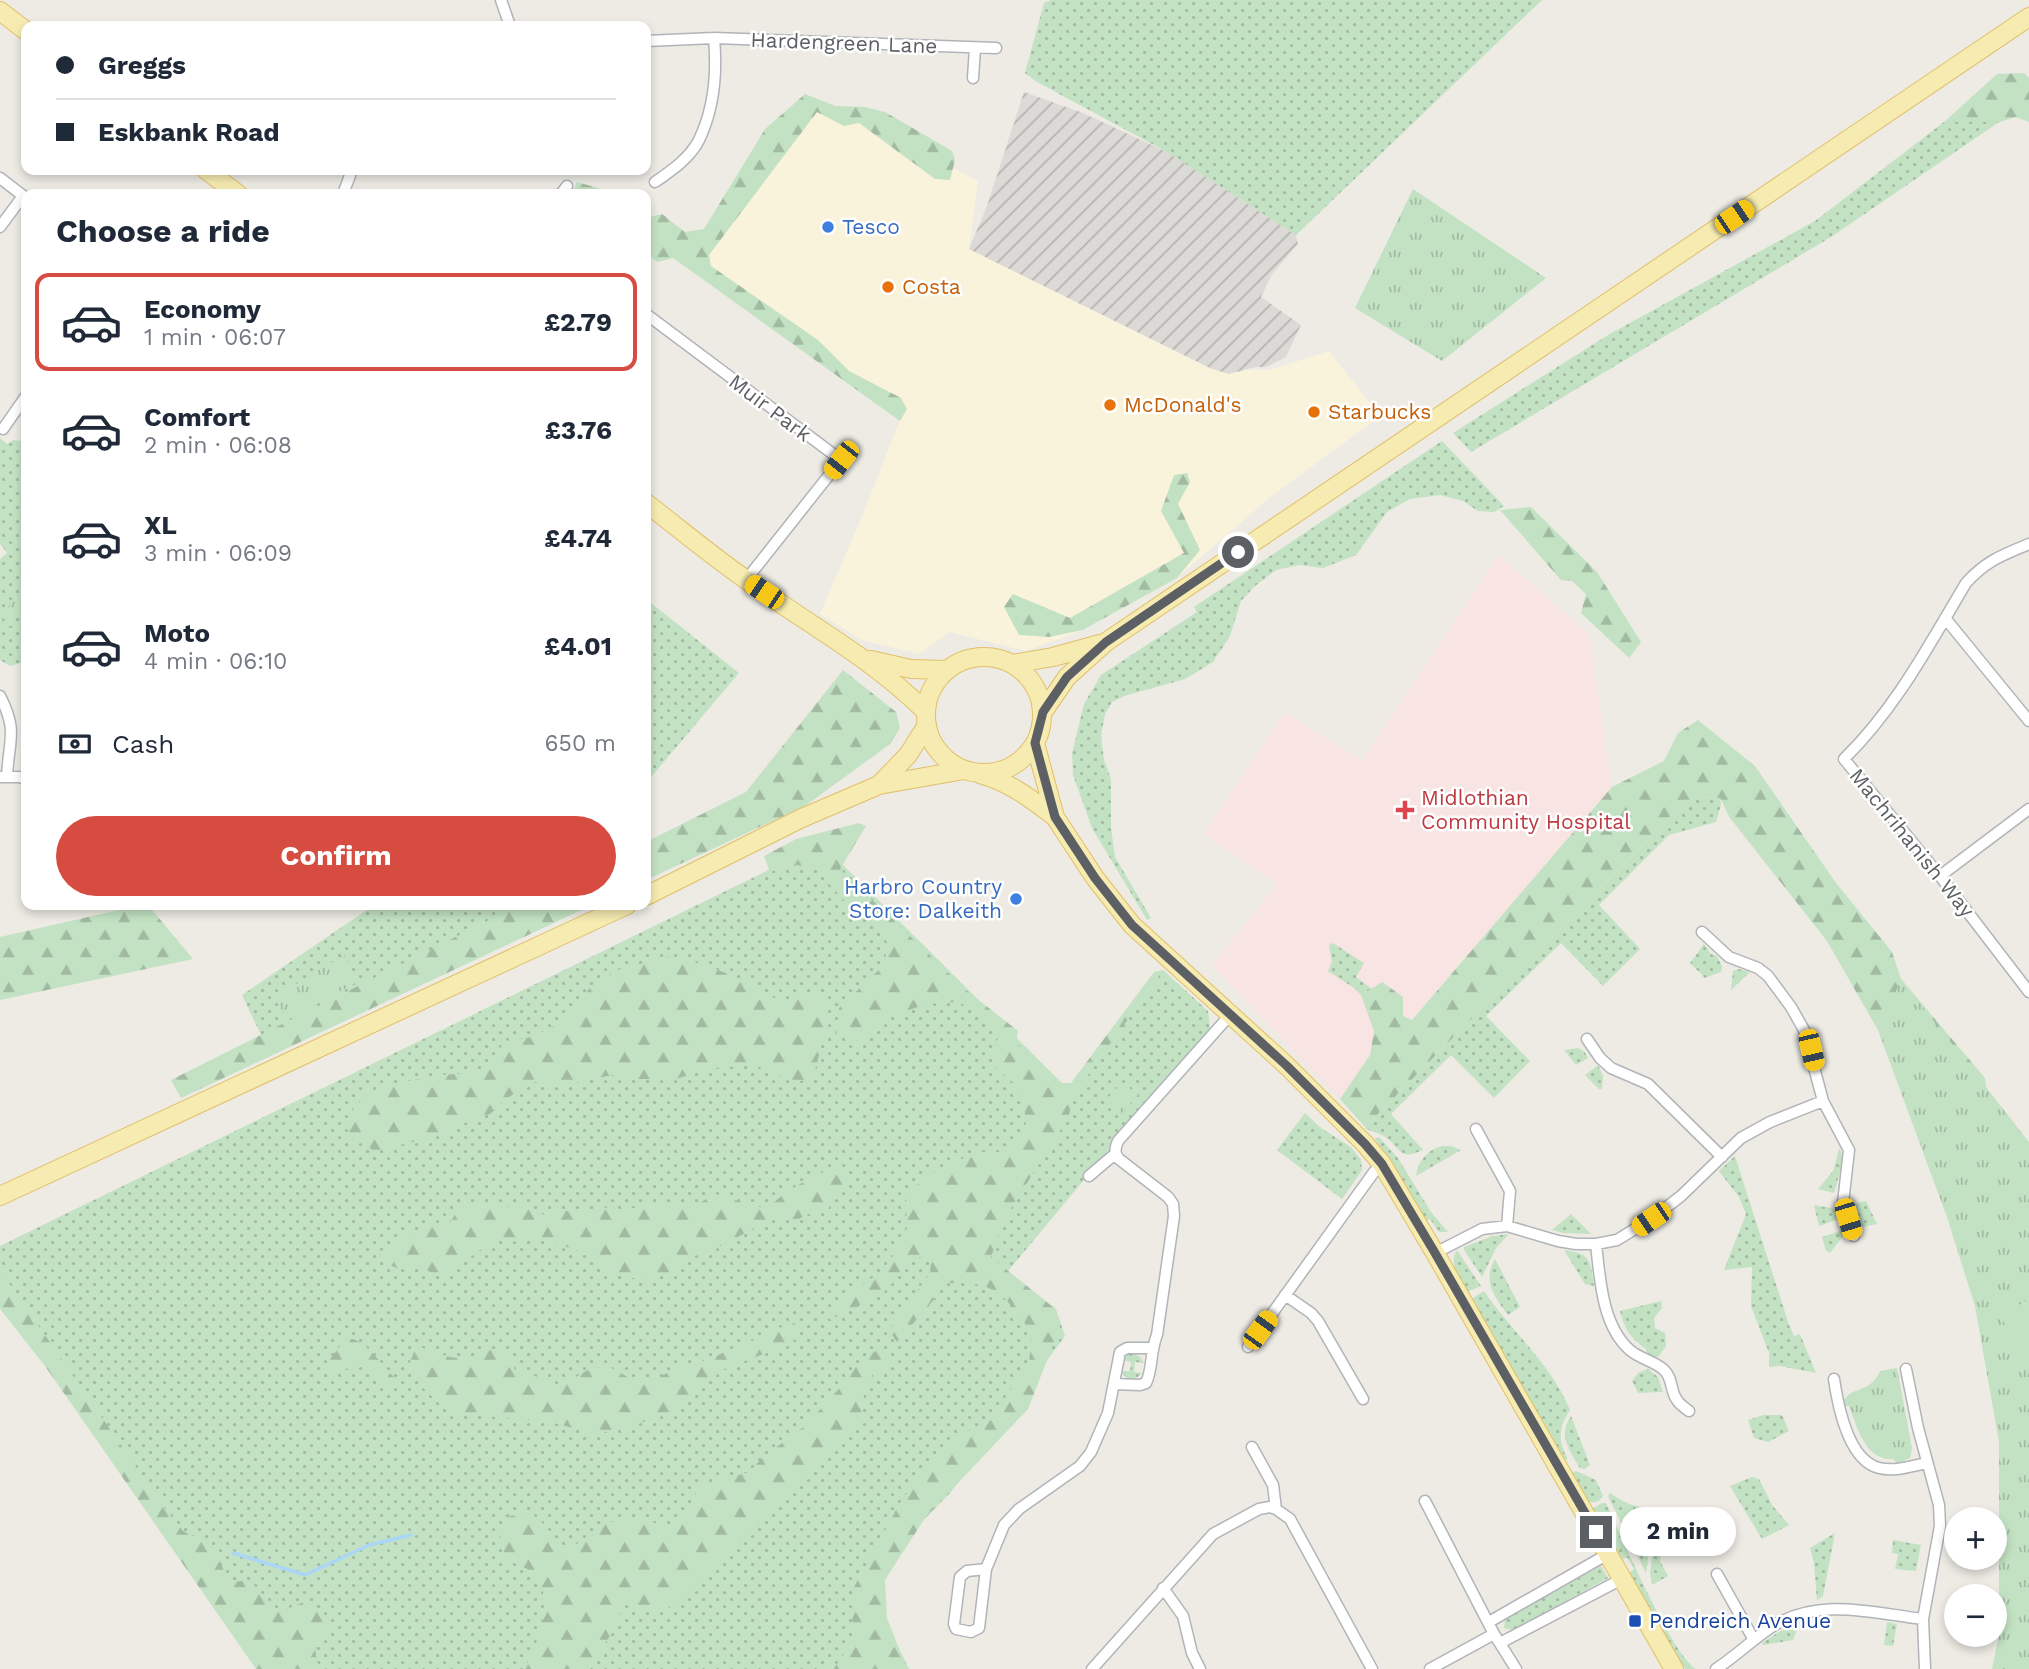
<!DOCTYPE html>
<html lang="en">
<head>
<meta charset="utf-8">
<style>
  body { margin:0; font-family:"Work Sans",sans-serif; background:#f6f6f7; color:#1f2937; height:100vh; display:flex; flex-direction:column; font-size:26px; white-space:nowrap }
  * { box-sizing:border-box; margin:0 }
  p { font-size:23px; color:#747a83 }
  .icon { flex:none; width:38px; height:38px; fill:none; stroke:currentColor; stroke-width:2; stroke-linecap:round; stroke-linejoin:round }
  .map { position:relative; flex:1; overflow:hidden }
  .drawer { position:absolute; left:21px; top:189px; width:630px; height:721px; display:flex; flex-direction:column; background:#fff; border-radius:14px; box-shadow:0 4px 10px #0003 }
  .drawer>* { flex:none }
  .hud { position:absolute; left:21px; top:21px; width:630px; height:154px; border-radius:14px; box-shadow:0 4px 10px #0003; display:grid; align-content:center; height:154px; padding:0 35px; background:#fff }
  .controls { position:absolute; left:1944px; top:1507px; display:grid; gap:14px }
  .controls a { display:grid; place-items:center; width:63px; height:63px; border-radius:50%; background:#fff; box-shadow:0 4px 10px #0003; font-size:35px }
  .end { position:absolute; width:32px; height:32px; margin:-16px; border:9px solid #5c5f63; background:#fff; box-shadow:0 0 0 4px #fff }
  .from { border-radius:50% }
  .bubble { position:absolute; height:49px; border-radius:24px; background:#fff; box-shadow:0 4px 10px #0003; font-size:23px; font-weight:700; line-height:49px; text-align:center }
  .car { position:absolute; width:21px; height:42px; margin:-21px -10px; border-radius:9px; box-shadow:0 0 5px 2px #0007; background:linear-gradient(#f5c518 24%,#345 0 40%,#f5c518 0 76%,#345 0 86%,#f5c518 0) }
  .hud b { display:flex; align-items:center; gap:24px; height:66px; font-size:26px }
  .hud b+b { border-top:2px solid #e0e1e3 }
  .hud i { width:18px; height:18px; background:#1f2937 }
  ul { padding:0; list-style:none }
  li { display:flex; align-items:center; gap:21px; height:98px; margin:0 14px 10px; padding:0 21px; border:4px solid transparent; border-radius:14px }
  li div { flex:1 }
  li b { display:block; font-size:26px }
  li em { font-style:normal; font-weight:700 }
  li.current { border-color:#d74c40 }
  li>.icon { width:63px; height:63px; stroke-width:1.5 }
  h2 { padding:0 35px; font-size:32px; line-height:84px }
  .pay { display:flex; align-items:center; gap:18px; height:77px; padding:0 35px; font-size:26px }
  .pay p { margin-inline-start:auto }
  .primary-button { display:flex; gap:14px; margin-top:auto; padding:14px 35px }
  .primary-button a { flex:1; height:80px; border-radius:42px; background:#d74c40; color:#fff; font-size:28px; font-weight:700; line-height:80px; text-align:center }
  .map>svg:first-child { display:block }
</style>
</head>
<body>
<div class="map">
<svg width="2029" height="1669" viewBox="0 0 2029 1669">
  <defs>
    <pattern id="industrial-furrows" width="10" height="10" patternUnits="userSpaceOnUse" patternTransform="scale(1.75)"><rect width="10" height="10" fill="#dcdad6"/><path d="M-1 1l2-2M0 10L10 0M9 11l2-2" fill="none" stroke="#b6b4b1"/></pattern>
    <pattern id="grass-dots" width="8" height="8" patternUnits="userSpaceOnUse" patternTransform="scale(1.75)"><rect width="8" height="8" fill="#c3e2c3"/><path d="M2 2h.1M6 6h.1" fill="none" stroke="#a2baa2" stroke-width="1.8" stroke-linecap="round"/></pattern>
    <pattern id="forest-firs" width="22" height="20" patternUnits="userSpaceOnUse" patternTransform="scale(1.75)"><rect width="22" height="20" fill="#c3e2c3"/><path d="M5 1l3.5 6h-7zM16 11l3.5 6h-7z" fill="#a2baa2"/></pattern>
    <pattern id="park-tufts" width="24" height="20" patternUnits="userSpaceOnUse" patternTransform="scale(1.75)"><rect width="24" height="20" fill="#c3e2c3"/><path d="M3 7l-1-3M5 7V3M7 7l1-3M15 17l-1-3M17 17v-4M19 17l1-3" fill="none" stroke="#a2baa2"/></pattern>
  </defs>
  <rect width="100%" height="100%" fill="#edebe4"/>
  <path fill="#faf3dc" d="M805,94L836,106L978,181L969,249L1212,369L1270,370L1329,351L1380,416L1268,499L1177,578L1083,630L1026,651L950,632L919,654L862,640L820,614L863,514L900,420L683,265L765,129Z"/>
  <path fill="url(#industrial-furrows)" d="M1024,92L1083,113L1167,152L1296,235L1298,244L1272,274L1261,297L1301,325L1286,357L1266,367H1255L1229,374L1212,369L969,249L987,206Z"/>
  <path fill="#f8e4e2" d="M1498,555L1589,634L1612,787L1411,1020L1370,1055L1340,1099L1212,965L1277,884L1203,834L1285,712L1362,761Z"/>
  <path fill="url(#grass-dots)" d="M1051,0H1542L1296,235L1167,152L1037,82L1025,73L1044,3Z
    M1944,122H1999L1831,237L1471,452L1453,433L1608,335L1815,221Z
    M26,436V656L24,662L10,666L0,660V559L7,553L0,544V438L7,444L13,440L22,441Z
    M1442,441L1504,506L1494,512L1478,511L1463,501L1440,495L1410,499L1387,512L1356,555L1323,568L1299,565L1276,570L1255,586L1241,601L1230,636L1213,662L1185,679L1124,696L1112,702L1105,714L1101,736L1104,760L1111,779V828L1115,857L1151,918L1147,920L1092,828L1073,775L1072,753L1084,704L1101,675L1197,612L1194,607Z
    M646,599L739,673L646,783Z
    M1696,797L1720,798L1721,805L1716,822L1669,835L1599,905L1640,949L1603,986L1561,943L1486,1016L1530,1061L1494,1098L1451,1055L1391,1114L1423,1150C1400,1160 1403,1152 1388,1139C1383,1134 1373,1132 1366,1129L1365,1127L1684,803Z
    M822,844L1073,1094L1163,970L1208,1011L1210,1029L1008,1271L1056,1309L1065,1336L950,1493L865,1580L909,1669H268L0,1290V1246Z
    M374,905H528L262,1037L242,995Z
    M1333,943L1364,963L1356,977L1372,989L1361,995L1354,988L1328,971L1332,962L1329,945Z
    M1704,944L1711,954L1717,956L1722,966L1721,972L1705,978L1690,963Z
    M1739,969L1750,972L1731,990L1733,971Z
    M1578,1048L1584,1051L1588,1058L1576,1065L1564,1050Z
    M1598,1065L1603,1076L1602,1089H1599L1585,1075Z
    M1305,1113L1321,1128L1351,1147L1361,1160L1362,1170L1342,1199L1277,1150Z
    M1379,1137L1398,1158L1431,1212L1448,1232H1439L1430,1219L1425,1221L1376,1146L1378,1143L1375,1139Z
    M1442,1146H1451L1461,1150L1416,1176C1418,1161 1427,1150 1442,1146Z
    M1840,1147L1843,1162L1834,1193L1818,1189L1833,1171Z
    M1735,1156L1789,1325L1794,1336L1800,1334L1816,1373L1780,1366L1769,1367V1353L1751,1306L1752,1267L1724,1270L1746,1214L1739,1197L1719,1171Z
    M1866,1201L1877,1224L1863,1227L1859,1224L1853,1204Z
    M1814,1205L1831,1208L1837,1212L1839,1219L1819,1226Z
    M1571,1214L1591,1234L1564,1233L1552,1230Z
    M1843,1230V1236L1830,1253L1826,1251L1822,1237Z
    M1509,1234L1496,1248L1482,1277L1464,1250V1247L1492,1236Z
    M1457,1250L1481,1286L1467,1292C1459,1279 1448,1265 1457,1250Z
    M1564,1250C1592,1254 1590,1260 1594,1286L1585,1284Z
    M1495,1259L1520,1307L1508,1315C1494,1296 1482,1282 1495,1259Z
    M1484,1291C1511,1331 1551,1364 1570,1410C1559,1427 1557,1441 1568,1459L1565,1460L1471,1299Z
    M1661,1301L1662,1308L1654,1318L1655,1328L1665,1333L1666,1346L1658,1357L1647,1356L1646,1349C1631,1338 1624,1329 1620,1311Z
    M1134,1353L1140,1357L1144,1363L1135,1362L1134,1372L1142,1373L1134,1380L1127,1379L1121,1371H1130L1131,1362L1122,1360L1127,1355Z
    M1648,1369L1658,1377L1663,1392L1638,1393L1632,1381L1638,1373Z
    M1763,1415H1782L1789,1431L1768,1442L1754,1438L1748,1420Z
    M1571,1416L1590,1465L1585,1469L1580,1468C1570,1451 1557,1435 1571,1416Z
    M1576,1471L1596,1480L1603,1496C1599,1502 1595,1503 1588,1502L1572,1473Z
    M1752,1477L1759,1479L1772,1505L1789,1525L1762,1539L1730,1486Z
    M1610,1493C1627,1505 1643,1510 1663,1510L1665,1513L1652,1532L1646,1573L1608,1496Z
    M1602,1503H1606C1621,1535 1671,1654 1696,1669H1686L1681,1666L1629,1573L1634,1569L1627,1557L1621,1560L1592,1509Z
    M1835,1533L1823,1596L1817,1600L1814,1563L1810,1548Z
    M1655,1535L1663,1544L1660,1561L1668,1576L1652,1585L1650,1572Z
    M1893,1540L1921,1545L1916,1571L1895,1569L1898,1554L1892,1553Z
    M1601,1566L1608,1578L1513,1630L1504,1628L1505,1619Z
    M1800,1622L1793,1640L1763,1645L1762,1643L1779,1632Z
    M1887,1622L1897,1624L1893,1646L1884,1645Z"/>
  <path fill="url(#forest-firs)" d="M2024,73L2029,78V122L2016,117L1999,122H1944L1997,74Z
    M805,94L836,106L865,107L885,112L952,151L955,160L950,180L935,179L859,123L844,126L817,112L709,255L711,266L818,340L849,371L901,398L907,409L900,421L673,258L657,262L646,253V218L662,214L685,232L704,229L765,129Z
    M577,182L598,188L607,194H576L573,191Z
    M1187,473L1190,482L1178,504L1200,550L1177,578L1083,630L1049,637L1019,635L1004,607L1013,594L1070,618L1184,553L1161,511L1174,475Z
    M1531,507L1597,572L1641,642L1629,658L1581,613L1586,594L1572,581L1561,580L1500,510Z
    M843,670L896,712L900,728L890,744L805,806L646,880V842L746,792Z
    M1698,720L1755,766L1836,883L1892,952L1901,979L1985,1078L1991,1134L1946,1214L1879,1032L1827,941L1730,818L1720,798L1696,797L1684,803L1365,1127L1340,1099L1370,1055L1374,1031L1361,995L1382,982L1403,997V1016L1412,1020L1612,787L1664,761L1678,733Z
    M859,823L866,826L840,869L966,990L1018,1031L1016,1043L1059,1083H1071L1154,972L1163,970L1074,1095L1068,1118L1005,1218L991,1257L1055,1309L1060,1327L1028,1409L925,1518L885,1580L887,1618L907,1669H821L824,1663L836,1665L852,1643L853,1589L901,1501L948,1440L989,1422L1029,1362L1032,1334C1003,1291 993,1279 939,1284L937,1296L897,1342L889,1330L930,1273L931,1259L917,1257L883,1293L830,1320L826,1311L882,1271L907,1236L906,1195L931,1173L977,1152H1008L1021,1140L1027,1120L1016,1085L997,1069L994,1055L999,1032L978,1013L958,1002L926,1004L883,1019L858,1041L836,1035L839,1008L885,964L887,942L875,928L872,916L856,914L814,867L796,865L770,872L764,856L796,839Z
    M141,905H148L193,959L0,1000V937Z
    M519,905H592L181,1098L171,1080Z
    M671,956C713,966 752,981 786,1006L805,991L824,997L826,1028L813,1078L797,1082L754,1065L715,1068L675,1079H628L612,1075L566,1085L534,1082L507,1098L490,1114L462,1124L442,1135L375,1151L351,1138L346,1126L349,1114L369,1092L388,1085L440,1075L472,1073L484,1067L506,1041L532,1037L568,1019L591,986L617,970Z
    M842,1165L846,1171L844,1188L828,1209L816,1211L798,1219L773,1218L717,1248L695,1256L678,1270L649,1281L613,1274L582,1252L542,1239H531L519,1243L506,1239L487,1245L450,1272L435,1273L413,1266L399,1269L378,1260L381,1251L425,1225L448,1226L459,1208L468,1202L505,1207L527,1204L544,1215L558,1209L577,1213L603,1207L620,1211L655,1203L695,1206L714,1194C731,1196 745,1207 762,1207C774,1206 781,1194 791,1189C808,1180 823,1170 842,1165Z
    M0,1270L161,1503L183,1531L206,1542L217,1554L223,1569L234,1582L249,1580L279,1612L304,1602L320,1609L331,1627L315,1650L318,1664L326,1669H256L45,1366L0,1309Z
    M794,1323L801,1331L796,1339L784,1346L722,1370L681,1409L620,1430L607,1432L592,1433L554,1423L448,1412L423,1388L408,1367L414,1352L420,1347L450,1357L464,1359L476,1358L488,1350L504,1349L511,1358L516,1373L533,1375L555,1387C574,1383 584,1366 604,1367C622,1367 628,1387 654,1380C661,1378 667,1372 673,1369C678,1367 684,1367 689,1366C708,1360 726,1351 745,1344C763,1337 775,1327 794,1323Z
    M347,1338C366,1339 381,1365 395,1378L392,1385C378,1389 370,1376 363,1365C352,1366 344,1371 332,1371L327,1362Z
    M878,1350L889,1360L888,1366L882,1370L874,1371L864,1394L863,1408L857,1424L851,1432L813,1467L775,1511L667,1609L636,1608L626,1600L613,1632L586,1669H524C537,1648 555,1596 535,1575C529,1568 514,1563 506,1559L499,1533L510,1516L531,1513L546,1526L562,1554L607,1523L629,1518L648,1521L662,1525H674L686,1512L700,1486L749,1472L762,1458L806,1425L847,1380L861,1359Z"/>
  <path fill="url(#park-tufts)" d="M1413,189L1546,278L1442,361L1355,308Z
    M25,598L11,627L3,618L12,600Z
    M344,955L357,982L286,1021L276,996Z
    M1901,979L2029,1142V1669H1992L1999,1635V1442L1975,1306L1946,1214L1879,1033Z
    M1122,1082L1138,1095L1122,1113L1107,1099Z
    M1897,1368L1912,1448L1910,1458L1898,1464L1893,1459C1865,1461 1857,1426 1849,1406H1843C1845,1385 1870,1396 1880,1371Z"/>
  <path fill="#c3e2c3" d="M2029,1298V1358L2001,1318Z"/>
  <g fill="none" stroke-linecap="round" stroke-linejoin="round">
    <path stroke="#abd6f6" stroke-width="3.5" d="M233,1553L305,1575L369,1545L411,1535"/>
    <g stroke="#b1b4b8" stroke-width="13">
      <path id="minor" d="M501,0L510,26
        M646,41L714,38L996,48
        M973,78L975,48
        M0,178L26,198
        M655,182C671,171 690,158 699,140C714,109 717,71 714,38
        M343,194L352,170
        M561,194L567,186
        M0,227L23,196
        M646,314L841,460L746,580
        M3,429L26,396
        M2029,544C2002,555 1986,561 1966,583C1929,645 1896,708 1844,759L1940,876L2029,992
        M1945,618L2029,721
        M0,696C18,731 9,739 7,776
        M0,777H19L26,779
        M1940,876L2029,809
        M1702,932L1729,957L1758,968L1768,976L1791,1007L1804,1030L1823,1101L1849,1150L1843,1203L1854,1236
        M1587,1039L1600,1058L1611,1068L1648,1084L1722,1157
        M1476,1129L1510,1191L1507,1226
        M1089,1176L1115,1154
        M1596,1244C1600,1279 1602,1327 1631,1351C1641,1359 1656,1362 1664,1370C1673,1378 1670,1391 1677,1400C1679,1404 1685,1408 1689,1411
        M1435,1253L1482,1229L1507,1226L1558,1241L1576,1244H1596L1617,1240L1651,1219L1681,1196L1741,1138L1770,1122L1823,1101
        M1285,1295L1311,1313L1318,1321L1363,1399
        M1248,1347L1374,1172L1382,1164
        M1906,1369L1918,1428L1939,1505L1940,1526L1923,1619L1925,1669
        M1834,1379C1838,1406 1848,1460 1879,1468C1895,1472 1911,1466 1927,1463
        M1114,1384L1140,1385L1146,1383C1153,1369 1150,1351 1157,1335L1174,1216L1173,1204L1168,1197L1119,1159C1114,1153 1115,1148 1118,1141L1230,1015
        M1252,1447L1273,1485L1276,1509
        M1425,1501L1494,1634L1516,1669
        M986,1569L967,1571L960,1577L954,1624L956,1629L971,1632L979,1628L986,1569L1004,1525L1019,1509L1080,1466L1091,1452L1108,1413L1120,1352L1127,1348H1152
        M1717,1574L1754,1640
        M1163,1588L1183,1616L1192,1653L1200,1669
        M1489,1622L1608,1554
        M1500,1643L1622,1579
        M1092,1669L1213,1534L1259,1509L1270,1507L1276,1509L1290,1519L1372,1669
        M1430,1669L1494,1634
        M1716,1669C1736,1656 1753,1639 1773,1626C1820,1597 1872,1613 1923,1619"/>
    </g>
    <g stroke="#e2bf68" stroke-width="20">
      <path id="primary" d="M0,11L26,31
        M206,170L238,194
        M646,503C680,529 713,557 748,581C808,624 873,659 925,711
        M926 715a58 58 0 1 1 116 0a58 58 0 1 1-116 0Z
        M871,660L911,669L946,670
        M1012,664L1053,657L1100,644
        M1043,712L1067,677L1106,642L2029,17
        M1035,743L1055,817L1095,878L1132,925L1287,1066L1365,1144L1382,1164L1435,1253L1674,1669
        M980,774C1010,782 1031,799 1055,817
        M879,785L908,755L927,725
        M646,896L802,818L879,785L964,770
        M0,1196L627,905"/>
    </g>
    <use href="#minor" stroke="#fff" stroke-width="10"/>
    <use href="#primary" stroke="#f6ebb0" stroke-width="18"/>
  </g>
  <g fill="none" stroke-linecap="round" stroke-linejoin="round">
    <path stroke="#5c5f63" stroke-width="9" d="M1238,552L1106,642L1067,677L1043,712L1035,743L1055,817L1095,878L1132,925L1287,1066L1365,1144L1382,1164L1435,1253L1596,1532"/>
  </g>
  <g fill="#3f7fe0" stroke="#fff" stroke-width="2.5">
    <circle cx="828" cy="227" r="7"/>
    <circle cx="1016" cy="899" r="7"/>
  </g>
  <g fill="#e8710a" stroke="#fff" stroke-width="2.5">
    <circle cx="888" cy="287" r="7"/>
    <circle cx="1110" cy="405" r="7"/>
    <circle cx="1314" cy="412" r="7"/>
  </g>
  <path fill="#e0444e" stroke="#fff" stroke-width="2.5" d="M1401.5 799.5h7v7h7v7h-7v7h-7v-7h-7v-7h7z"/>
  <rect fill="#1a4fb4" stroke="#fff" stroke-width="2.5" x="1628" y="1614" width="14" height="14" rx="3.5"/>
  <g text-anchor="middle" stroke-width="5" stroke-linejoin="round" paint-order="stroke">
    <g font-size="21" fill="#5c5f63" stroke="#fff">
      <text transform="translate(844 43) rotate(2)" y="7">Hardengreen Lane</text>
      <text transform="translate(770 408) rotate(37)" y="7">Muir Park</text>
      <text transform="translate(1912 843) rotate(51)" y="7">Machrihanish Way</text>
    </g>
    <g font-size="21" fill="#366cbe" stroke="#fff" text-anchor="start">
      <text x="842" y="234">Tesco</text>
      <text x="1002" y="894" text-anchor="end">Harbro Country<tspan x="1002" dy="24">Store: Dalkeith</tspan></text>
    </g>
    <g font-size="21" fill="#c56008" stroke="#fff" text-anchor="start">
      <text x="902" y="294">Costa</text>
      <text x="1124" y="412">McDonald's</text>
      <text x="1328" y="419">Starbucks</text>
    </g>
    <g font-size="21" fill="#be3a42" stroke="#fff" text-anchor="start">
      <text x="1421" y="805">Midlothian<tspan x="1421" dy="24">Community Hospital</tspan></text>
    </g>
    <g font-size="21" fill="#164399" stroke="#fff" text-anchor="start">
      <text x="1649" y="1628">Pendreich Avenue</text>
    </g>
  </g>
</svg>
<div class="controls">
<a>+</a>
<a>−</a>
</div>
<i class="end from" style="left:1238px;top:552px"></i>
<i class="end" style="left:1596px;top:1532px"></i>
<div class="bubble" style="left:1620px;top:1507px;width:116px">2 min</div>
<i class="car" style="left:1734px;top:217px;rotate:56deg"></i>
<i class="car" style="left:841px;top:460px;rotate:218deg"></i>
<i class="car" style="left:764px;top:592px;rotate:304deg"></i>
<i class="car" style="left:1811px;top:1050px;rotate:167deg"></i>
<i class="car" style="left:1651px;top:1219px;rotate:236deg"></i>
<i class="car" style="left:1848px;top:1219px;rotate:163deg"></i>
<i class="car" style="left:1260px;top:1330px;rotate:36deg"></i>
<div class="hud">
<b><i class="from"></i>Greggs</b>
<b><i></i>Eskbank Road</b>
</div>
<section class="drawer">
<h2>Choose a ride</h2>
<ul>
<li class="current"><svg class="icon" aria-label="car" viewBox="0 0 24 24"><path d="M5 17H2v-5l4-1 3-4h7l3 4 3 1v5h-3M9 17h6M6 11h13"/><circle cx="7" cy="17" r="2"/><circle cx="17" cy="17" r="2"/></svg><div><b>Economy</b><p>1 min · 06:07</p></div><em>£2.79</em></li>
<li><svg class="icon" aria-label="car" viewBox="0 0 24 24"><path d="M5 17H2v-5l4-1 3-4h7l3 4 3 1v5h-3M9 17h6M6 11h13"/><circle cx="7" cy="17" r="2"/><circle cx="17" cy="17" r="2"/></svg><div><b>Comfort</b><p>2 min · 06:08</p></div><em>£3.76</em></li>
<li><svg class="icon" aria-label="car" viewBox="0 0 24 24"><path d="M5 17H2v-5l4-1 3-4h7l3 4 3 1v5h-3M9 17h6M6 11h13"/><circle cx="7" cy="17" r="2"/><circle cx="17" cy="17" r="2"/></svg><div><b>XL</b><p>3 min · 06:09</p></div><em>£4.74</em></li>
<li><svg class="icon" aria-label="car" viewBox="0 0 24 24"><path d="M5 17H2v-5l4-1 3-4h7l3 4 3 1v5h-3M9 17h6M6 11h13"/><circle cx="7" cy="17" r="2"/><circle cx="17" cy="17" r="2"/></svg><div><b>Moto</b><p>4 min · 06:10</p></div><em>£4.01</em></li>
</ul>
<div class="pay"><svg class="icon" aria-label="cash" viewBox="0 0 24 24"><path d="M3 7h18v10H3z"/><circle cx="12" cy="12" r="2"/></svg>Cash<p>650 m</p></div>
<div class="primary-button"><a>Confirm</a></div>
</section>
</div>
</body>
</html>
